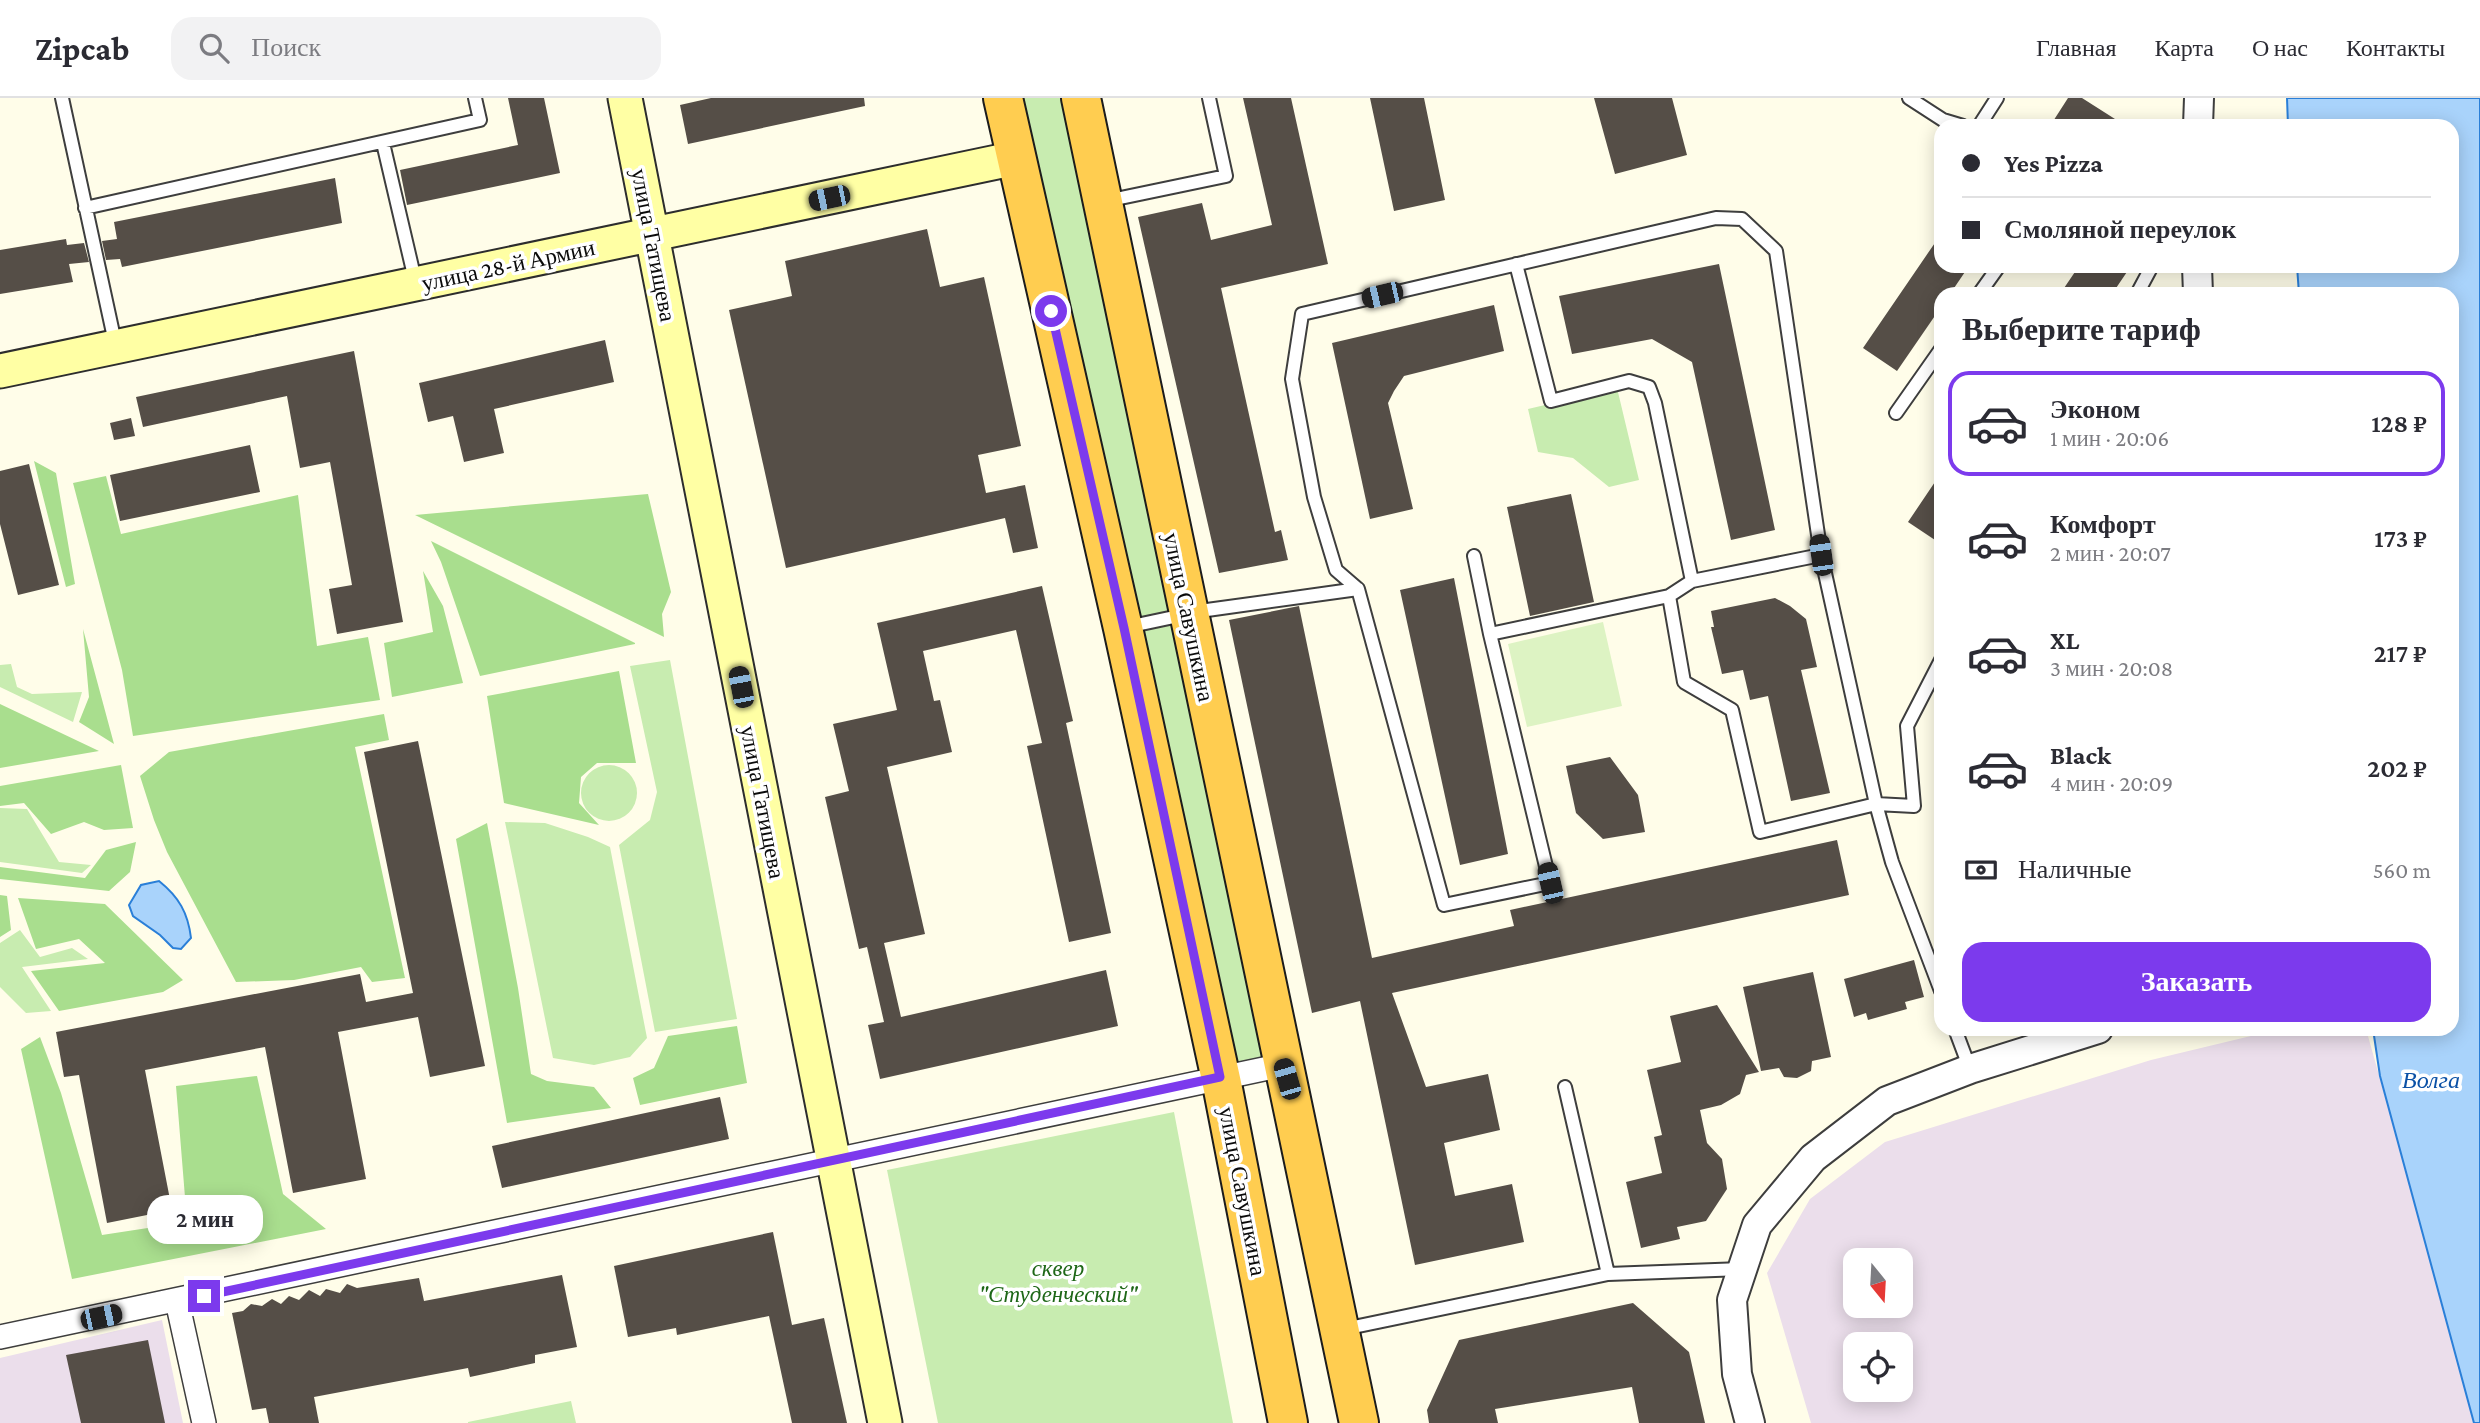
<!DOCTYPE html>
<html lang="ru">
<head>
<meta charset="utf-8">
<style>
  body { margin:0; font-family:"Crimson Pro",serif; background:#f2f2f3; color:#2b2b33; height:100vh; display:flex; flex-direction:column; font-size:26px; white-space:nowrap }
  * { box-sizing:border-box; margin:0 }
  p { font-size:23px; color:#7c7c81 }
  .icon { flex:none; width:38px; height:38px; fill:none; stroke:currentColor; stroke-width:2; stroke-linecap:round; stroke-linejoin:round }
  .map { position:relative; flex:1; overflow:hidden }
  .drawer { position:absolute; left:1934px; top:189px; width:525px; height:749px; display:flex; flex-direction:column; background:#fff; border-radius:21px; box-shadow:0 4px 18px #0003 }
  .drawer>* { flex:none }
  .banner { position:absolute; left:1934px; top:21px; width:525px; height:154px; border-radius:21px; box-shadow:0 4px 18px #0003; display:grid; align-content:center; height:154px; padding:0 28px; background:#fff }
  .needle { width:46px; rotate:162deg }
  .tools { position:absolute; left:1843px; top:1150px; display:grid; gap:14px }
  .tools a { display:grid; place-items:center; width:70px; height:70px; border-radius:14px; background:#fff; box-shadow:0 4px 18px #0003; font-size:35px }
  .end { position:absolute; width:32px; height:32px; margin:-16px; border:9px solid #7c3aed; background:#fff; box-shadow:0 0 0 4px #fff }
  .from { border-radius:50% }
  .bubble { position:absolute; height:49px; border-radius:21px; background:#fff; box-shadow:0 4px 18px #0003; font-size:23px; font-weight:600; line-height:49px; text-align:center }
  .car { position:absolute; width:21px; height:42px; margin:-21px -10px; border-radius:9px; box-shadow:0 0 5px 2px #0007; background:linear-gradient(#222 24%,#8ab4d8 0 40%,#222 0 76%,#8ab4d8 0 86%,#222 0) }
  .banner b { display:flex; align-items:center; gap:24px; height:66px; font-size:26px }
  .banner b+b { border-top:2px solid #e1e1e2 }
  .banner i { width:18px; height:18px; background:#2b2b33 }
  ul { padding:0; list-style:none }
  li { display:flex; align-items:center; gap:21px; height:105px; margin:0 14px 10px; padding:0 14px; border:4px solid transparent; border-radius:21px }
  li div { flex:1 }
  li b { display:block; font-size:26px }
  li em { font-style:normal; font-weight:600 }
  li.selected { border-color:#7c3aed }
  li>.icon { width:63px; height:63px; stroke-width:1.5 }
  h2 { padding:0 28px; font-size:32px; line-height:84px }
  .pay { display:flex; align-items:center; gap:18px; height:77px; padding:0 28px; font-size:26px }
  .pay p { margin-inline-start:auto }
  .cta { display:flex; gap:14px; margin-top:auto; padding:14px 28px }
  .cta a { flex:1; height:80px; border-radius:21px; background:#7c3aed; color:#fff; font-size:28px; font-weight:600; line-height:80px; text-align:center }
  header { display:flex; align-items:center; gap:42px; box-sizing:border-box; height:98px; padding:0 35px; background:#fff; border-bottom:2px solid #e1e1e2 }
  header strong { font-size:33px }
  nav { display:flex; gap:38px; margin-inline-start:auto; font-size:24px }
  .search { width:490px; height:63px; background:#f2f2f3; display:flex; align-items:center; gap:18px; box-sizing:border-box; padding:0 24px; border-radius:21px; color:#7c7c81; font-size:26px }
  .map>svg:first-child { display:block }
</style>
</head>
<body>
<header>
<strong>Zipcab</strong>
<div class="search"><svg class="icon" aria-label="search" viewBox="0 0 24 24"><circle cx="10" cy="10" r="6"/><path d="M15 15l6 6"/></svg>Поиск</div>
<nav><a>Главная</a><a>Карта</a><a>О нас</a><a>Контакты</a></nav>
</header>
<div class="map">
<svg width="2480" height="1325" viewBox="0 0 2480 1325">
  <rect width="100%" height="100%" fill="#fffde9"/>
  <path fill="#ebdeeb" fill-rule="evenodd" d="M2280,931H2366L2477,1325H1811L1767,1175L1810,1101L1885,1044L2151,962ZM1855,1162H1900V1208H1855ZM1855,1246H1900V1292H1855Z
    M162,1222L183,1325H0V1260Z"/>
  <path fill="#c8ecb0" d="M1014,0H1077L1274,961L1229,970Z
    M1617,290L1639,382L1609,389L1573,360L1538,354L1528,311Z
    M670,562L737,921L655,934L619,747L650,722L657,694L630,568Z
    M11,566L17,589L32,596L82,594L73,624L0,589V567Z
    M581 695a28 28 0 1 1 56 0a28 28 0 1 1-56 0Z
    M0,710L27,711L59,764L91,767L82,775L0,764Z
    M505,724L545,725L588,739L610,749L647,940L630,959L594,967L553,960Z
    M20,832L40,859L72,850L88,861L22,869L51,913L26,915L0,889V845Z
    M1174,1014L1233,1325H938L887,1072Z
    M571,1303L576,1325H468V1324Z"/>
  <path fill="#a9de8e" d="M34,363L56,375L75,486L66,489Z
    M106,378L121,436L298,397L317,548L368,539L380,602L133,638L122,572L73,385Z
    M648,396L671,494L662,516L664,539L415,417Z
    M431,443L635,545V546L480,578L441,464Z
    M423,473L443,508L463,585L392,599L384,545L433,534Z
    M83,531L114,646L79,624L89,599Z
    M619,573L636,665H597L581,679L579,705L599,727L504,705L487,598Z
    M0,606L99,653L0,670Z
    M384,616L389,642L355,649L405,880L372,884L361,869L294,882L236,884L167,754L154,722L140,678L169,654Z
    M121,667L133,730L104,732L84,724L51,736L24,705L0,708V688Z
    M487,725L518,890L531,976L547,983L594,989L611,1010L507,1025L456,741Z
    M136,744L130,774L109,793L0,781V769L85,780L106,752Z
    M0,797L7,798L11,832L0,839Z
    M18,800L105,806L183,882L163,894L59,913L31,873L105,865L79,841L36,851Z
    M737,928L747,985L640,1007L633,980L654,970L668,938Z
    M40,939L61,995L102,1137L187,1124L176,988L257,978L283,1096L326,1131L72,1181L21,951Z"/>
  <path fill="#ddf3c3" d="M1603,524L1622,608L1527,629L1508,546Z"/>
  <path fill="#a9d3fb" stroke="#2a7fd8" stroke-width="2" d="M2287,0H2480V1325H2474L2380,978L2373,931H2452V196H2299L2297,168H2452V28H2288Z
    M159,783C179,799 188,815 191,840L181,851L173,850L160,837L133,818L129,807L141,787Z"/>
  <path fill="#554e47" d="M508,0H544L560,75L407,107L400,72L518,47Z
    M711,0H864L865,8L688,46L680,7Z
    M1243,0H1291L1328,166L1221,190L1275,434L1281,432L1288,462L1219,475L1138,119L1202,105L1211,142L1272,127Z
    M1370,0H1424L1445,102L1394,113Z
    M1594,0H1672L1687,57L1615,76Z
    M2068,0H2082L2126,28H2050Z
    M335,80L342,125L122,169L120,161L106,162L102,143L117,141L114,124Z
    M927,131L940,189L984,179L1021,348L978,357L986,395L1025,387L1038,450L1013,455L1005,420L786,470L729,212L792,198L785,163Z
    M1941,136V168H1969L1950,196H1941V209L1897,273L1863,250Z
    M66,141L67,147L84,145L89,164L69,166L73,184L0,196V152Z
    M1719,166L1775,432L1731,442L1692,264L1652,241L1572,256L1559,198Z
    M2079,168H2131L2112,196H2060Z
    M1494,207L1504,253L1404,278L1394,293L1388,305L1413,411L1370,421L1332,245Z
    M605,242L614,284L494,311L504,355L464,364L453,318L428,324L419,285Z
    M354,253L403,524L337,536L329,491L352,487L330,364L300,370L287,298L143,329L136,299Z
    M131,320L135,338L114,342L110,325Z
    M250,347L260,394L120,423L110,377Z
    M29,366L59,487L18,497L0,426V373Z
    M1941,375V446L1908,424Z
    M1571,396L1594,504L1530,518L1507,409Z
    M1454,480L1508,756L1460,767L1400,492Z
    M1042,488L1073,623L1066,625L1111,835L1069,844L1027,648L1042,645L1016,532L923,553L934,603L940,602L952,654L887,669L925,836L884,845L901,919L1106,872L1118,928L880,981L868,927L884,924L867,849L859,851L825,699L849,693L833,626L897,612L877,525Z
    M1775,500L1790,508L1806,521L1817,569L1801,572L1830,695L1791,703L1768,598L1750,602L1743,572L1722,576L1711,529H1714L1711,513Z
    M1299,508L1372,860L1514,828L1510,812L1837,742L1849,797L1392,895L1426,989L1488,976L1500,1032L1444,1045L1455,1098L1512,1086L1524,1144L1415,1167L1360,903L1312,915L1229,522Z
    M418,643L485,968L430,979L418,919L338,934L366,1081L293,1095L265,949L145,972L172,1112L107,1125L79,977L64,979L56,934L360,876L366,904L413,895L364,654Z
    M1610,659L1638,697L1645,734L1603,741L1576,715L1566,668Z
    M1914,862L1924,899L1905,904L1907,911L1868,922L1866,915L1854,919L1844,881Z
    M1813,874L1831,959L1812,963L1811,973L1797,980L1784,979L1779,970L1761,973L1743,889Z
    M1717,907L1759,974L1746,977L1740,996L1721,1007L1700,1012L1707,1045L1722,1061L1727,1091L1706,1123L1677,1129L1680,1141L1641,1150L1626,1084L1662,1075L1654,1039L1662,1037L1647,972L1681,964L1670,918Z
    M720,999L729,1041L502,1090L492,1048Z
    M773,1134L792,1227L824,1220L847,1325H792L769,1218L677,1237L676,1230L628,1239L614,1168Z
    M562,1177L577,1249L535,1257V1265L470,1279L468,1270L314,1299L319,1325H269L266,1310L252,1312L232,1215L243,1213L251,1206L262,1208L272,1201L281,1206L289,1198L299,1202L309,1192L320,1198L326,1191L340,1195L347,1186L357,1190L419,1180L424,1203Z
    M1633,1205L1689,1254L1705,1325H1639L1632,1289L1495,1311L1498,1325H1429L1427,1312L1459,1242Z
    M148,1242L165,1325H81L66,1257Z"/>
  <g fill="none" stroke-linecap="round" stroke-linejoin="round">
    <g stroke="#3e3e3e" stroke-width="16">
      <path id="service" d="M62,0L116,249
        M1909,0L1943,22L1963,28
        M1979,28L1997,0
        M383,45L416,186
        M1106,103L1226,78L1209,0
        M85,110L480,22L475,0
        M1516,166L1551,303L1629,283L1649,289L1655,305L1692,483
        M1979,196L1999,168
        M2137,196L2152,168
        M1896,315L1941,251
        M1474,458L1490,536
        M1358,491L1336,472L1314,399L1292,281L1302,216L1716,120L1742,121L1776,153L1821,457L1876,706L1892,764L1941,893
        M1669,498L1684,584L1732,612L1760,734L1876,706L1914,708L1907,628L1941,562
        M1127,529L1207,512L1358,491L1444,807L1550,785L1490,536L1669,498L1692,483L1821,457
        M1955,931L1970,971
        M1565,989L1608,1176L1742,1171
        M1344,1231L1608,1176"/>
    </g>
    <g stroke="#3e3e3e" stroke-width="26">
      <path id="minor" d="M177,1203L204,1325
        M0,1239L1283,967"/>
    </g>
    <g stroke="#3e3e3e" stroke-width="32">
      <path id="tertiary" d="M2198,28L2199,0
        M2197,168L2198,196
        M1750,1325L1737,1276L1732,1202L1757,1127L1813,1060L1887,1003L1970,971L2098,931"/>
    </g>
    <g stroke="#2d2d2d" stroke-width="37">
      <path id="secondary" d="M625,0L885,1325
        M0,273L1016,60"/>
    </g>
    <g stroke="#1c1c1c" stroke-width="42">
      <path id="trunk" d="M1003,0L1123,530L1222,986L1288,1325
        M1081,0L1359,1325"/>
    </g>
    <use href="#service" stroke="#fff" stroke-width="12"/>
    <use href="#minor" stroke="#fff" stroke-width="23"/>
    <use href="#tertiary" stroke="#fff" stroke-width="28"/>
    <use href="#secondary" stroke="#ffffa4" stroke-width="33"/>
    <use href="#trunk" stroke="#ffcd50" stroke-width="38"/>
  </g>
  <g fill="none" stroke-linecap="round" stroke-linejoin="round">
    <path stroke="#7c3aed" stroke-width="9" d="M204,1198L1220,979L1124,530L1051,213"/>
  </g>
  <g text-anchor="middle" stroke-width="7" stroke-linejoin="round" paint-order="stroke">
    <g font-size="23" fill="#0b0b0b" stroke="#fff">
      <text transform="translate(654 147) rotate(79)" y="8">улица Татищева</text>
      <text transform="translate(508 167) rotate(-12)" y="8">улица 28-й Армии</text>
      <text transform="translate(1189 519) rotate(78)" y="8">улица Савушкина</text>
      <text transform="translate(763 704) rotate(79)" y="8">улица Татищева</text>
      <text transform="translate(1243 1093) rotate(79)" y="8">улица Савушкина</text>
    </g>
    <g font-size="23" font-style="italic" fill="#1e6717" stroke="#fff">
      <text x="1058" y="1178">сквер<tspan x="1058" dy="26">"Студенческий"</tspan></text>
    </g>
    <g font-size="24" font-style="italic" fill="#0b51a6" stroke="#fff">
      <text x="2431" y="990">Волга</text>
    </g>
  </g>
</svg>
<div class="tools">
<a><svg class="needle" viewBox="-14 -14 28 28"><path d="M0-13l5 13h-10z" fill="#e53935"/><path d="M0 13l5-13h-10z" fill="#7c7c81"/></svg></a>
<a><svg class="icon" aria-label="locate" viewBox="0 0 24 24"><circle cx="12" cy="12" r="6"/><path d="M12 2v4M12 18v4M2 12h4M18 12h4"/></svg></a>
</div>
<i class="end from" style="left:1051px;top:213px"></i>
<i class="end" style="left:204px;top:1198px"></i>
<div class="bubble" style="left:147px;top:1097px;width:116px">2 мин</div>
<i class="car" style="left:829px;top:100px;rotate:258deg"></i>
<i class="car" style="left:1382px;top:197px;rotate:257deg"></i>
<i class="car" style="left:1821px;top:457px;rotate:352deg"></i>
<i class="car" style="left:741px;top:589px;rotate:349deg"></i>
<i class="car" style="left:1550px;top:785px;rotate:347deg"></i>
<i class="car" style="left:1287px;top:981px;rotate:344deg"></i>
<i class="car" style="left:101px;top:1219px;rotate:78deg"></i>
<div class="banner">
<b><i class="from"></i>Yes Pizza</b>
<b><i></i>Смоляной переулок</b>
</div>
<section class="drawer">
<h2>Выберите тариф</h2>
<ul>
<li class="selected"><svg class="icon" aria-label="car" viewBox="0 0 24 24"><path d="M5 17H2v-5l4-1 3-4h7l3 4 3 1v5h-3M9 17h6M6 11h13"/><circle cx="7" cy="17" r="2"/><circle cx="17" cy="17" r="2"/></svg><div><b>Эконом</b><p>1 мин · 20:06</p></div><em>128 ₽</em></li>
<li><svg class="icon" aria-label="car" viewBox="0 0 24 24"><path d="M5 17H2v-5l4-1 3-4h7l3 4 3 1v5h-3M9 17h6M6 11h13"/><circle cx="7" cy="17" r="2"/><circle cx="17" cy="17" r="2"/></svg><div><b>Комфорт</b><p>2 мин · 20:07</p></div><em>173 ₽</em></li>
<li><svg class="icon" aria-label="car" viewBox="0 0 24 24"><path d="M5 17H2v-5l4-1 3-4h7l3 4 3 1v5h-3M9 17h6M6 11h13"/><circle cx="7" cy="17" r="2"/><circle cx="17" cy="17" r="2"/></svg><div><b>XL</b><p>3 мин · 20:08</p></div><em>217 ₽</em></li>
<li><svg class="icon" aria-label="car" viewBox="0 0 24 24"><path d="M5 17H2v-5l4-1 3-4h7l3 4 3 1v5h-3M9 17h6M6 11h13"/><circle cx="7" cy="17" r="2"/><circle cx="17" cy="17" r="2"/></svg><div><b>Black</b><p>4 мин · 20:09</p></div><em>202 ₽</em></li>
</ul>
<div class="pay"><svg class="icon" aria-label="cash" viewBox="0 0 24 24"><path d="M3 7h18v10H3z"/><circle cx="12" cy="12" r="2"/></svg>Наличные<p>560 m</p></div>
<div class="cta"><a>Заказать</a></div>
</section>
</div>
</body>
</html>
